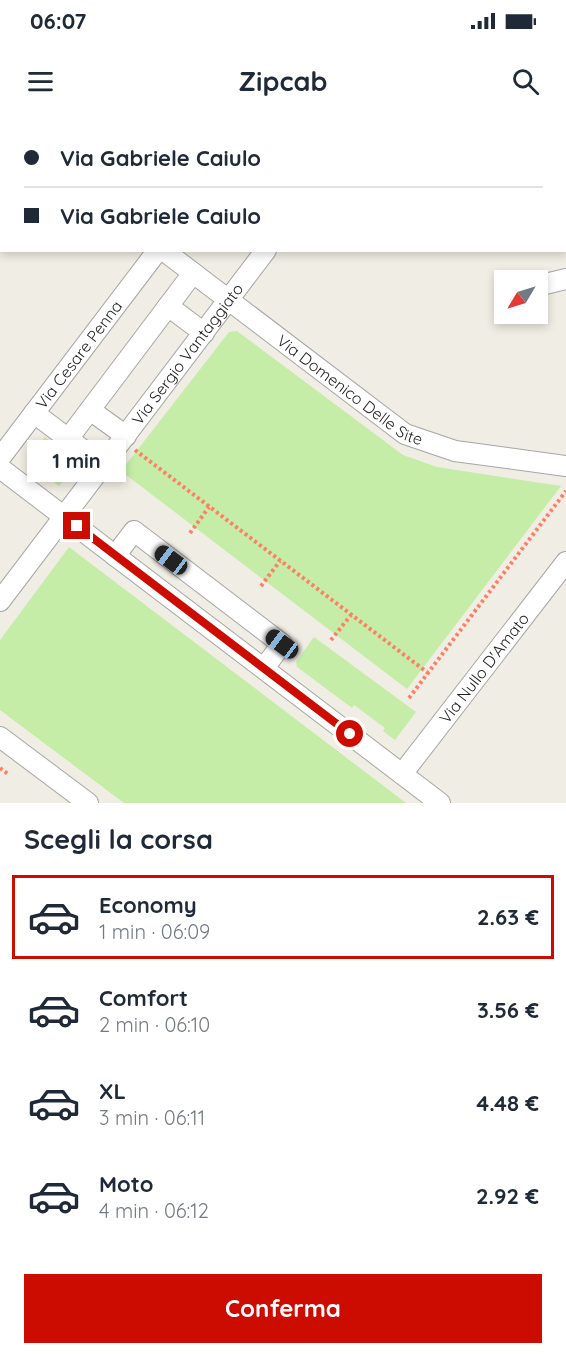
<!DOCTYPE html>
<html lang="it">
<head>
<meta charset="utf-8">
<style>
  body { margin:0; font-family:Quicksand,sans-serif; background:#f2f2f3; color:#1f2937; height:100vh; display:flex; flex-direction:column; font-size:22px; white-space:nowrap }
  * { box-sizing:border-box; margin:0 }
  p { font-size:20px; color:#747a83 }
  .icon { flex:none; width:33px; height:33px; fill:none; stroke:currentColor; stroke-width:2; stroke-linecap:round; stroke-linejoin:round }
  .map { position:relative; height:683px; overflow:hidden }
  .sheet { display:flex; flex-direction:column; background:#fff; flex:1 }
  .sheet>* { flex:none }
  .guide { position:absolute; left:0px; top:0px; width:567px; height:132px; box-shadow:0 3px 9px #0003; display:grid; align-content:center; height:132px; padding:0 24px; background:#fff }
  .needle { width:39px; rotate:232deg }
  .controls { position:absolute; left:494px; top:150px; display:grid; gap:12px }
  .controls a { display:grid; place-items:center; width:54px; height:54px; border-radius:0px; background:#fff; box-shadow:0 3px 9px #0003; font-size:30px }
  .end { position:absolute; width:27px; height:27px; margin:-14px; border:8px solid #cd0c00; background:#fff; box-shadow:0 0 0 3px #fff }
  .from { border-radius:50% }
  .bubble { position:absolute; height:42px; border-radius:0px; background:#fff; box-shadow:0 3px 9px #0003; font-size:20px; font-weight:700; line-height:42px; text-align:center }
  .car { position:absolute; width:18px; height:36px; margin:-18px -9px; border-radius:8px; box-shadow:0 0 4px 2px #0007; background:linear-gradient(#222 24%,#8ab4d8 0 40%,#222 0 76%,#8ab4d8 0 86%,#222 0) }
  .guide b { display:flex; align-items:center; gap:21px; height:57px; font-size:22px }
  .guide b+b { border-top:2px solid #e0e1e3 }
  .guide i { width:15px; height:15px; background:#1f2937 }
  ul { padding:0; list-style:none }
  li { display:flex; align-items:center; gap:18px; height:84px; margin:0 12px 9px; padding:0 12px; border:3px solid transparent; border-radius:0px }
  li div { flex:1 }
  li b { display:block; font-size:22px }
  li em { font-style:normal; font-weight:700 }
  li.active { border-color:#cd0c00 }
  li>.icon { width:54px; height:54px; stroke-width:1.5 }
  h2 { padding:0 24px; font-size:27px; line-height:72px }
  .primary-button { display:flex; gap:12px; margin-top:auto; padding:12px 24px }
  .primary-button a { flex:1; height:69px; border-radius:0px; background:#cd0c00; color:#fff; font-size:24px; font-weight:700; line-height:69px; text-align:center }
  .status { display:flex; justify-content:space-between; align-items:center; height:42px; padding:0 30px; background:#fff; direction:ltr }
  .status svg { height:16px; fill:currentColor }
  header { display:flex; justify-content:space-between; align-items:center; height:78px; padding:0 24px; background:#fff; font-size:27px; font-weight:700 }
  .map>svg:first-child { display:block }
</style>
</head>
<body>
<div class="status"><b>06:07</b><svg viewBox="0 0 49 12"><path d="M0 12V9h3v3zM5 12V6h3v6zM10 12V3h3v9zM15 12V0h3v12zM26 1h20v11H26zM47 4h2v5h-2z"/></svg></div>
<header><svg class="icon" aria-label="menu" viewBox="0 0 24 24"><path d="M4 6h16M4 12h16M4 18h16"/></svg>Zipcab<svg class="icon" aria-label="search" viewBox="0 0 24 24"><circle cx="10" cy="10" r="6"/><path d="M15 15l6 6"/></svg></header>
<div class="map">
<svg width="566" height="683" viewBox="0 0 566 683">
  <rect width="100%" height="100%" fill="#f0ede4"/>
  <path fill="#c5eda7" d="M29,0H293L294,1L31,2Z
    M237,211L403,335L437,347L561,366L407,569L121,351L229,212Z
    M45,317L77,342L59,366L26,341Z
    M69,427L406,683H124L0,590V520Z
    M314,517L416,592L395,620L383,611L385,608L354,585L352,588L297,547L296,542Z"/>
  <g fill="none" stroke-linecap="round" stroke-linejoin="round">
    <g stroke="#a6a6a6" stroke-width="22">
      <g id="minor">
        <path d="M325,0L327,2"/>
        <path d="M409,0L411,2"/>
        <path d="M363,2L364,0"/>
        <path d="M0,7L2,8"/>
        <path id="s1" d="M163,130L405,314L455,331L566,346"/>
        <path d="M537,166L566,159"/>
        <path d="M168,186L204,213"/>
        <path d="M90,290L126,316"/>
        <path d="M34,293L103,345"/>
        <path d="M68,319L193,153"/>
        <path id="s2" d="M0,338L158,130"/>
        <path d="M0,348L440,683"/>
        <path d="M115,436L134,411L282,524L264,548"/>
        <path id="s3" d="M0,481L266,130"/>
        <path d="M0,617L88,683"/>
        <path id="s4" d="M402,654L566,442"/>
      </g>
    </g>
    <path stroke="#ff7f66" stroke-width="4" stroke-dasharray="3 3" stroke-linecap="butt" d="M135,330L428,553
      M190,413L209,387
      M261,466L280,441
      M331,520L351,495
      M409,578L566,371
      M0,648L8,654"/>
    <use href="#minor" stroke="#fff" stroke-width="20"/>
  </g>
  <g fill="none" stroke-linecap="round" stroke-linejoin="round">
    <path stroke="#cd0c00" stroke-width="8" d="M77,406L350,614"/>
  </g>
  <g text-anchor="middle" stroke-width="4.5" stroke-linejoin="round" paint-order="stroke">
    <g font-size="16" fill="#1f1f1f" stroke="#fff">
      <text dy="6" stroke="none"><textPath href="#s2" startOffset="130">Via Cesare Penna</textPath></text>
      <text dy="6" stroke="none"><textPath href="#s3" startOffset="310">Via Sergio Vantaggiato</textPath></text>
      <text dy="6" stroke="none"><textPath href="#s1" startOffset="234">Via Domenico Delle Site</textPath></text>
      <text dy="6" stroke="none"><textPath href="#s4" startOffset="134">Via Nullo D'Amato</textPath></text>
    </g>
  </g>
</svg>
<div class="controls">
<a><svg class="needle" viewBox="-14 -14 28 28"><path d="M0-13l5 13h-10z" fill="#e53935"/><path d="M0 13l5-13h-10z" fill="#747a83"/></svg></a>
</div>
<i class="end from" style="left:350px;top:614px"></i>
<i class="end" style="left:77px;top:406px"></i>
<div class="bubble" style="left:27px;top:320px;width:99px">1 min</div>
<i class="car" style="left:171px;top:440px;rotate:307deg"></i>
<i class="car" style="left:282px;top:524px;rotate:307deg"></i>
<div class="guide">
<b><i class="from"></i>Via Gabriele Caiulo</b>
<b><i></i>Via Gabriele Caiulo</b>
</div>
</div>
<section class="sheet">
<h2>Scegli la corsa</h2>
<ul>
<li class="active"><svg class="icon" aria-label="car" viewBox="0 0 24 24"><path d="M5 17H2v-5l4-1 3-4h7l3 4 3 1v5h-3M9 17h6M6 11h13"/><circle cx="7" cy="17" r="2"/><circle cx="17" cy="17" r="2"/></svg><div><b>Economy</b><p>1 min · 06:09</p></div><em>2.63 €</em></li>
<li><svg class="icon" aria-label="car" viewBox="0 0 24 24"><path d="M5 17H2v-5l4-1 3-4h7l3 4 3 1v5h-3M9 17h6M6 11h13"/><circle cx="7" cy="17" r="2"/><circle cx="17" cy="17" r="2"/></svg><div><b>Comfort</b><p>2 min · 06:10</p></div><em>3.56 €</em></li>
<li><svg class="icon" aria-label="car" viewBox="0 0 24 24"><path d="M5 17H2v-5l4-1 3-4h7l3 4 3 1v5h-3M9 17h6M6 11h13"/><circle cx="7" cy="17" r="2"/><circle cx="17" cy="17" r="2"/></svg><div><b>XL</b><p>3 min · 06:11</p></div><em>4.48 €</em></li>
<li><svg class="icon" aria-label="car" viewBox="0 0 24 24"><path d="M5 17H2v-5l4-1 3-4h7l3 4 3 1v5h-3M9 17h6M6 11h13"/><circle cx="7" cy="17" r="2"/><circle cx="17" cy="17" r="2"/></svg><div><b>Moto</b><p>4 min · 06:12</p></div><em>2.92 €</em></li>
</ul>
<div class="primary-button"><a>Conferma</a></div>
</section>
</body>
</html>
